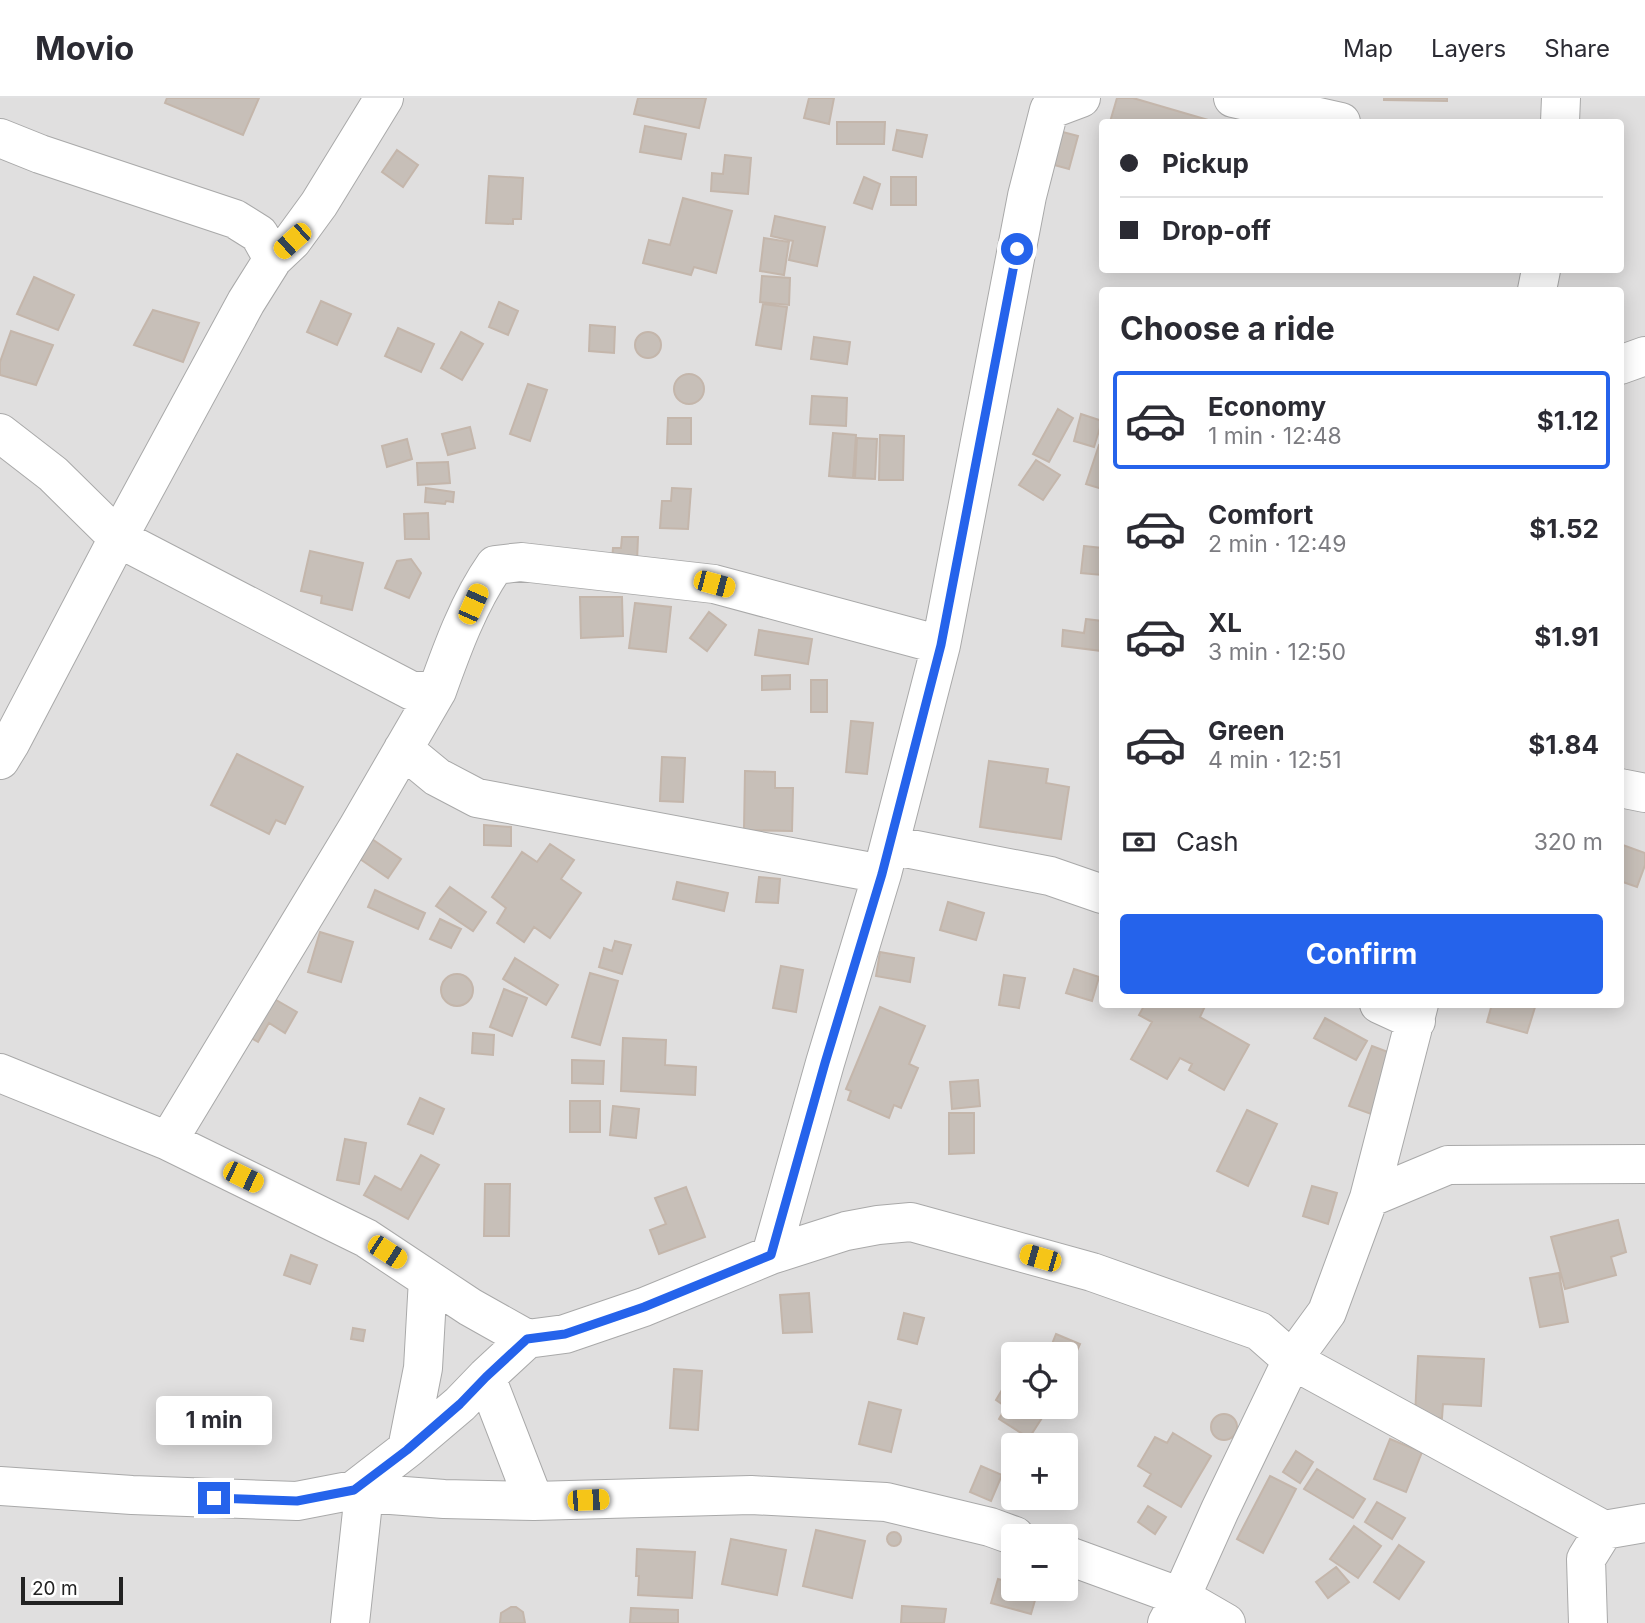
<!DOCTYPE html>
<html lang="en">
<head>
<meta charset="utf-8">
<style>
  body { margin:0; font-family:Inter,sans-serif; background:#f7f7f7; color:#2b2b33; height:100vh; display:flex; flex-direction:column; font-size:26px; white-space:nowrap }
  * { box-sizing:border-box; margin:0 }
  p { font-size:23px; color:#7c7c81 }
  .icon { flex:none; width:38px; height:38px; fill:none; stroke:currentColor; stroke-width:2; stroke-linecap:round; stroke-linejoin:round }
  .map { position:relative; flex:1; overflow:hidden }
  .drawer { position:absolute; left:1099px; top:189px; width:525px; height:721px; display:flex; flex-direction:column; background:#fff; border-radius:7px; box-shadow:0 4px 18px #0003 }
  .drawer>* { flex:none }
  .banner { position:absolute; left:1099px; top:21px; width:525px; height:154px; border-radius:7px; box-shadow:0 4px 18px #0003; display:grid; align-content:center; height:154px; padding:0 21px; background:#fff }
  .buttons { position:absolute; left:1001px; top:1244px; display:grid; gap:14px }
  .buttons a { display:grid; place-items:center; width:77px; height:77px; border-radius:7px; background:#fff; box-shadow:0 4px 18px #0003; font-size:35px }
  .scale { position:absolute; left:21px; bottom:18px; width:102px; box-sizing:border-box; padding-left:7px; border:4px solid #222; border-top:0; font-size:19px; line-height:24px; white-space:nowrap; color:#222; -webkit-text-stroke:5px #fff; paint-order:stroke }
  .end { position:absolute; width:32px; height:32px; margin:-16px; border:9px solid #2563eb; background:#fff; box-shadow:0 0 0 4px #fff }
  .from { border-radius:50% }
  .bubble { position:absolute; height:49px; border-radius:7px; background:#fff; box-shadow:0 4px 18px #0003; font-size:23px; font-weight:700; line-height:49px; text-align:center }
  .car { position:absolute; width:21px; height:42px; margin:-21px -10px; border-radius:9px; box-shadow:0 0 5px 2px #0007; background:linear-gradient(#f5c518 24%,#345 0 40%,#f5c518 0 76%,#345 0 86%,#f5c518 0) }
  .banner b { display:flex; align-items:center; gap:24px; height:66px; font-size:26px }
  .banner b+b { border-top:2px solid #e1e1e2 }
  .banner i { width:18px; height:18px; background:#2b2b33 }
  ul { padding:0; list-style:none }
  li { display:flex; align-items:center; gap:21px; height:98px; margin:0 14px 10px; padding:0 7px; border:4px solid transparent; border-radius:7px }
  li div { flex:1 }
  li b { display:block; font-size:26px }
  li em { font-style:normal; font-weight:700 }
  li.current { border-color:#2563eb }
  li>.icon { width:63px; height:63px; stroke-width:1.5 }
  h2 { padding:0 21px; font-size:32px; line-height:84px }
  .pay { display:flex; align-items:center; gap:18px; height:77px; padding:0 21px; font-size:26px }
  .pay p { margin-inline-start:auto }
  .action { display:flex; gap:14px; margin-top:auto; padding:14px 21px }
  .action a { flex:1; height:80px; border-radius:7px; background:#2563eb; color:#fff; font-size:28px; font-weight:700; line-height:80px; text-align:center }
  header { display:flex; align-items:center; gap:42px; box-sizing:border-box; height:98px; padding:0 35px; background:#fff; border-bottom:2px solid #e1e1e2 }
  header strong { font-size:33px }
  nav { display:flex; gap:38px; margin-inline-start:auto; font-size:24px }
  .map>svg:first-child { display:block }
</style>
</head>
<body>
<header>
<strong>Movio</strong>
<nav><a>Map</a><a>Layers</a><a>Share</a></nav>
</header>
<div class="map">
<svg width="1645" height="1525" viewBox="0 0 1645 1525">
  <rect width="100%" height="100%" fill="#f2efe9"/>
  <path fill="#e0dfdf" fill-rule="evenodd" d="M0,0H1645V1525H0ZM1102,24H1620V172H1102ZM1102,192H1620V906H1102ZM1013,1256H1066V1309H1013ZM1013,1348H1066V1400H1013ZM1013,1438H1066V1491H1013Z"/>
  <path fill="#c7bfb8" stroke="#c4b6ab" stroke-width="2" d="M167,0H259L243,37L165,5Z
    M638,0H706L699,30L634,16Z
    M809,0H834L829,26L804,20Z
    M1117,0H1133L1215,24H1110Z
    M1384,0H1447V3L1384,2Z
    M837,24H885L884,46H837Z
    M645,28L686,36L681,61L640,54Z
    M897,32L927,37L922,59L893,52Z
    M1055,32L1078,38L1069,71L1047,65Z
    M397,52L418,67L403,89L382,74Z
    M725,57L751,60L748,96L711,93L712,75L723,76Z
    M489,78L523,80L521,121H513V126L486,125Z
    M864,79L880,86L872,111L854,105Z
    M891,79H916V107H891Z
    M683,100L732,113L716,175L694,169L691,177L643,165L649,142L670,147Z
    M775,118L825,129L817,168L789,162L793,143L771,138Z
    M764,140L789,144L784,177L760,173Z
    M762,178L790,180L789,207L760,204Z
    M34,179L74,197L58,232L17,216Z
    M321,203L351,216L337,247L307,234Z
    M499,204L518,213L508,237L489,229Z
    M763,206L787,209L781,251L756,247Z
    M153,212L199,225L183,264L134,247Z
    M590,227L615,229L614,255L589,253Z
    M398,230L434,246L421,274L385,258Z
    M11,233L53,247L36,287L0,277V264Z
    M461,234L483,246L462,282L441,270Z
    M635 247a13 13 0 1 1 26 0a13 13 0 1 1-26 0Z
    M814,239L850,244L847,266L811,261Z
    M674 291a15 15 0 1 1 30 0a15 15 0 1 1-30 0Z
    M528,286L547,292L530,343L510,336Z
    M812,298L847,300L846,328L810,326Z
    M1058,311L1073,320L1049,364L1033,356Z
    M1081,316L1102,323L1094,349L1074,343Z
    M668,320H691V346H667Z
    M470,329L475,350L448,357L442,336Z
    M833,335L856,337L853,380L829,378Z
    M880,337L904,338L903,382H879Z
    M857,340L877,341L875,381L855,380Z
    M407,341L412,361L387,369L382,348Z
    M1099,347L1102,348V391L1086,386Z
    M1036,362L1060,377L1043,402L1019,387Z
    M448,364L450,385L418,387L417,365Z
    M426,390L454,394L453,404L446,403L445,406L425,404Z
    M672,390L691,391L688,431L660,430L662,403H671Z
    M428,415L429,441H405L404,416Z
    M622,439H638L637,464L612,463L613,450H621Z
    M1084,448L1102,450V477L1081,475Z
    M310,453L363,465L352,512L321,505L322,498L301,493Z
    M411,461L421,475L409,500L385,490L397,463Z
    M580,499H622L623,538L581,540Z
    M635,505L671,509L666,554L629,550Z
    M709,514L726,527L707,553L690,540Z
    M1086,521L1102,523V553L1062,548L1063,532L1084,535Z
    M759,532L812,541L808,566L755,557Z
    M790,577V591L762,592V578Z
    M811,582H827V614H811Z
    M851,623L873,625L867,676L846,674Z
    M237,656L303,689L285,726L276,722L269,736L211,707Z
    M662,659L685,660L683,704L660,703Z
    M989,663L1048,671L1046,685L1069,689L1061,741L980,729Z
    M745,673L775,674V690H793L792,733L744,732Z
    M484,727L511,729V748L484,747Z
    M372,741L401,761L388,780L360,761Z
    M550,746L574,762L561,781L581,795L550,840L534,829L524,844L497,825L506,810L492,799L522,754L537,764Z
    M1620,746L1645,755V767L1637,789L1620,783Z
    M759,779L780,781L778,805L756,804Z
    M677,784L728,795L724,813L673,801Z
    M450,789L486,814L473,833L436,808Z
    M375,792L425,815L418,831L368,809Z
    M948,804L984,815L976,842L940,832Z
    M440,821L461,831L451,850L430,841Z
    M320,834L353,844L341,884L308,874Z
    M615,843L631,847L622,876L599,869L604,850L612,853Z
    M880,854L914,860L910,884L876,878Z
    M515,860L558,887L546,907L503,881Z
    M781,868L803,872L796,914L773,910Z
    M1074,871L1099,879L1092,903L1066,895Z
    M590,875L618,883L600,947L572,939Z
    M441 892a16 16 0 1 1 32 0a16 16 0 1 1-32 0Z
    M1004,877L1025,880L1019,910L999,907Z
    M504,891L527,900L512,938L490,929Z
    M264,895L297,914L285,935L269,925L258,944L241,934Z
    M1145,906H1206L1200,919L1249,947L1224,992L1189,972L1192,966L1180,960L1167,981L1131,961L1152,924L1139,917Z
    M1492,906H1536L1527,935L1487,924Z
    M880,909L925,928L909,966L918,970L901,1010L894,1007L889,1020L848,1002L851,993L846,991Z
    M1325,920L1367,943L1356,962L1314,940Z
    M473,935L494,937L493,957L472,955Z
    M623,940L666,942L665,967L696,969L695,997L621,993Z
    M1372,948L1396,957L1374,1017L1349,1008Z
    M572,962L604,963L603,986L572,985Z
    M978,982L980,1008L952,1011L950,984Z
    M420,1000L444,1011L433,1036L408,1026Z
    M570,1003H600V1034H570Z
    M613,1008L639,1011L636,1040L610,1037Z
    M1247,1012L1277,1026L1248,1088L1217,1073Z
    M949,1015H974V1055L949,1056Z
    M345,1041L366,1045L359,1086L337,1082Z
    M421,1057L439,1067L408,1121L364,1097L375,1078L401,1092Z
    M485,1086H510L509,1138H484Z
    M1312,1088L1337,1095L1328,1126L1303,1118Z
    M686,1089L705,1139L659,1156L650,1132L666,1126L655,1100Z
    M1618,1122L1626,1154L1611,1159L1616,1177L1565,1191L1551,1139Z
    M291,1157L317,1167L310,1186L284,1177Z
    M1559,1175L1568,1224L1540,1229L1530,1180Z
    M809,1195L812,1234L783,1235L780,1197Z
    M904,1215L924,1220L917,1246L898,1241Z
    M353,1230L365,1232L363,1243L351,1241Z
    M1056,1236L1080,1246L1068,1273L1066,1272V1256H1048Z
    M1418,1258L1484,1261L1481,1308L1443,1306L1442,1320L1415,1318Z
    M674,1271L702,1273L698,1332L670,1330Z
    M1005,1287L1013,1292V1309H1049L1029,1340L999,1321L1006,1309L996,1302Z
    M869,1304L901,1312L891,1354L859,1346Z
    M1211 1329a13 13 0 1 1 26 0a13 13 0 1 1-26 0Z
    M1173,1335L1211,1358L1181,1409L1144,1388L1151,1376L1138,1368L1155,1339L1167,1345Z
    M1390,1341L1422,1354L1406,1394L1374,1381Z
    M1296,1353L1313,1364L1300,1385L1283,1374Z
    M981,1368L1002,1377L991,1403L970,1394Z
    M1317,1371L1365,1401L1353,1420L1304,1391Z
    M1270,1378L1296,1391L1263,1455L1237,1441Z
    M1035,1400H1056L1052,1409Z
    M1377,1404L1405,1420L1392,1441L1365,1424Z
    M1148,1408L1166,1419L1155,1436L1138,1424Z
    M1354,1428L1381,1448L1358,1480L1330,1461Z
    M816,1432L865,1443L852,1500L803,1488Z
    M887 1441a7 7 0 1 1 14 0a7 7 0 1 1-14 0Z
    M731,1441L786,1452L777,1497L722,1486Z
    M1399,1447L1424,1464L1399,1501L1374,1484Z
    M637,1451L695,1454L692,1500L638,1497L639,1478H636Z
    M1336,1469L1349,1484L1328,1500L1316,1484Z
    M998,1481L1013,1485V1491L1038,1492L1031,1516L991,1505Z
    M902,1508L946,1511L944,1525H901Z
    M511,1509H516L523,1514L525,1525H500L501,1515Z
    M631,1510L678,1512V1525H630Z"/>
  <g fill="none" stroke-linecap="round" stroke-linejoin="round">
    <g stroke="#a9a9a9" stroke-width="40">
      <path id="minor" d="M1233,0L1341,24
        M1560,24L1561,0
        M0,40L40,56L235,121L259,136L273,161L246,204L118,440L11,644L0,662
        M273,161L292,143L319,106L384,0
        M1537,192L1541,172
        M1620,267L1645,258
        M0,335L53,376L118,440L412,593H437C452,551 469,504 495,467L521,464L714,486L941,547L882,776L825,965L771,1157
        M941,547L1027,98L1049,12L1081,0
        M403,651L437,679L477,700L882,776
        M1620,690L1645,695
        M890,747L1050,778L1102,796
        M1379,906L1416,923
        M0,975L168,1043L366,1140L470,1209L527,1241L565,1236L644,1209L771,1157L846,1133L878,1127L911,1124L1092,1174L1259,1233L1292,1262L1327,1214L1369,1100L1448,1067L1645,1066
        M168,1043L358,729L437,593
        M1369,1100L1419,906
        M486,1279L534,1403
        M407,1351L423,1270L428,1181
        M0,1388L132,1397L297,1403L354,1392L407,1351L460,1306L486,1279L527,1241
        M354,1392L364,1395L444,1401L534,1403L751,1397L886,1404L990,1429L1015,1438
        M1066,1457L1181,1499L1226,1525
        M350,1525L364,1395
        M1167,1525L1181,1499L1220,1412L1292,1262L1604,1432
        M1588,1525L1586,1461L1604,1432L1645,1425"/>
    </g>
    <use href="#minor" stroke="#fff" stroke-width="38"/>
  </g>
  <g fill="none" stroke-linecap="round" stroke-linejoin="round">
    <path stroke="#2563eb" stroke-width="9" d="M214,1400L297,1403L354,1392L407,1352L460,1306L486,1279L527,1241L565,1236L644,1209L771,1157L825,965L882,776L941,547L1017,151"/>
  </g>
</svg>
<div class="buttons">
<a><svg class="icon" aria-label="locate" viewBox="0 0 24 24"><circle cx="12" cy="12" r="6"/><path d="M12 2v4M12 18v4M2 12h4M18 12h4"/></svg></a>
<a>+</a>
<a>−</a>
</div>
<div class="scale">20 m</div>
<i class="end from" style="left:1017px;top:151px"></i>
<i class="end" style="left:214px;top:1400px"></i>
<div class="bubble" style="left:156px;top:1298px;width:116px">1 min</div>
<i class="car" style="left:292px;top:143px;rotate:228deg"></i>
<i class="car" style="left:714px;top:486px;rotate:105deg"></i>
<i class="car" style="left:473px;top:506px;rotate:24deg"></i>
<i class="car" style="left:243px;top:1079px;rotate:116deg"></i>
<i class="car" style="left:387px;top:1154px;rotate:123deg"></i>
<i class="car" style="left:1040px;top:1160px;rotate:286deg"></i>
<i class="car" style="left:588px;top:1402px;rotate:88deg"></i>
<div class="banner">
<b><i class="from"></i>Pickup</b>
<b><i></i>Drop-off</b>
</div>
<section class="drawer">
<h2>Choose a ride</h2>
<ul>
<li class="current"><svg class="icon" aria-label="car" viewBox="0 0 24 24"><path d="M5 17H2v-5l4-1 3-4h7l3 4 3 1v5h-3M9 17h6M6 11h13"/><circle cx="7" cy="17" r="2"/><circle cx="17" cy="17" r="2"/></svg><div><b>Economy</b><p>1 min · 12:48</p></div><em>$1.12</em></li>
<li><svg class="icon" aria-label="car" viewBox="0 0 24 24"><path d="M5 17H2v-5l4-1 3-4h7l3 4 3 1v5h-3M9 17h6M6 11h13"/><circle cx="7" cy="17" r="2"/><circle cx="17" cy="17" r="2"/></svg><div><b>Comfort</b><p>2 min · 12:49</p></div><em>$1.52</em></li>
<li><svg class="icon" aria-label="car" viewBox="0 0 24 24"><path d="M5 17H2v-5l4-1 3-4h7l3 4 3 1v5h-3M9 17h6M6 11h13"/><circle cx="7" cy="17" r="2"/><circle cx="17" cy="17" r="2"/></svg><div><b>XL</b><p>3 min · 12:50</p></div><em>$1.91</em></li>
<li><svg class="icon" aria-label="car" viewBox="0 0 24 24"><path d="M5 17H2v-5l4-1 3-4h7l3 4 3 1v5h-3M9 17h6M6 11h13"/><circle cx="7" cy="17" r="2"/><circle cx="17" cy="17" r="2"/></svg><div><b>Green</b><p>4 min · 12:51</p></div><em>$1.84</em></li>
</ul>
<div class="pay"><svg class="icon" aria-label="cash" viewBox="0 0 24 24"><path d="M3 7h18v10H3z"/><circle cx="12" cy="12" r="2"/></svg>Cash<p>320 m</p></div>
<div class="action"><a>Confirm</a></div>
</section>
</div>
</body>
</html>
